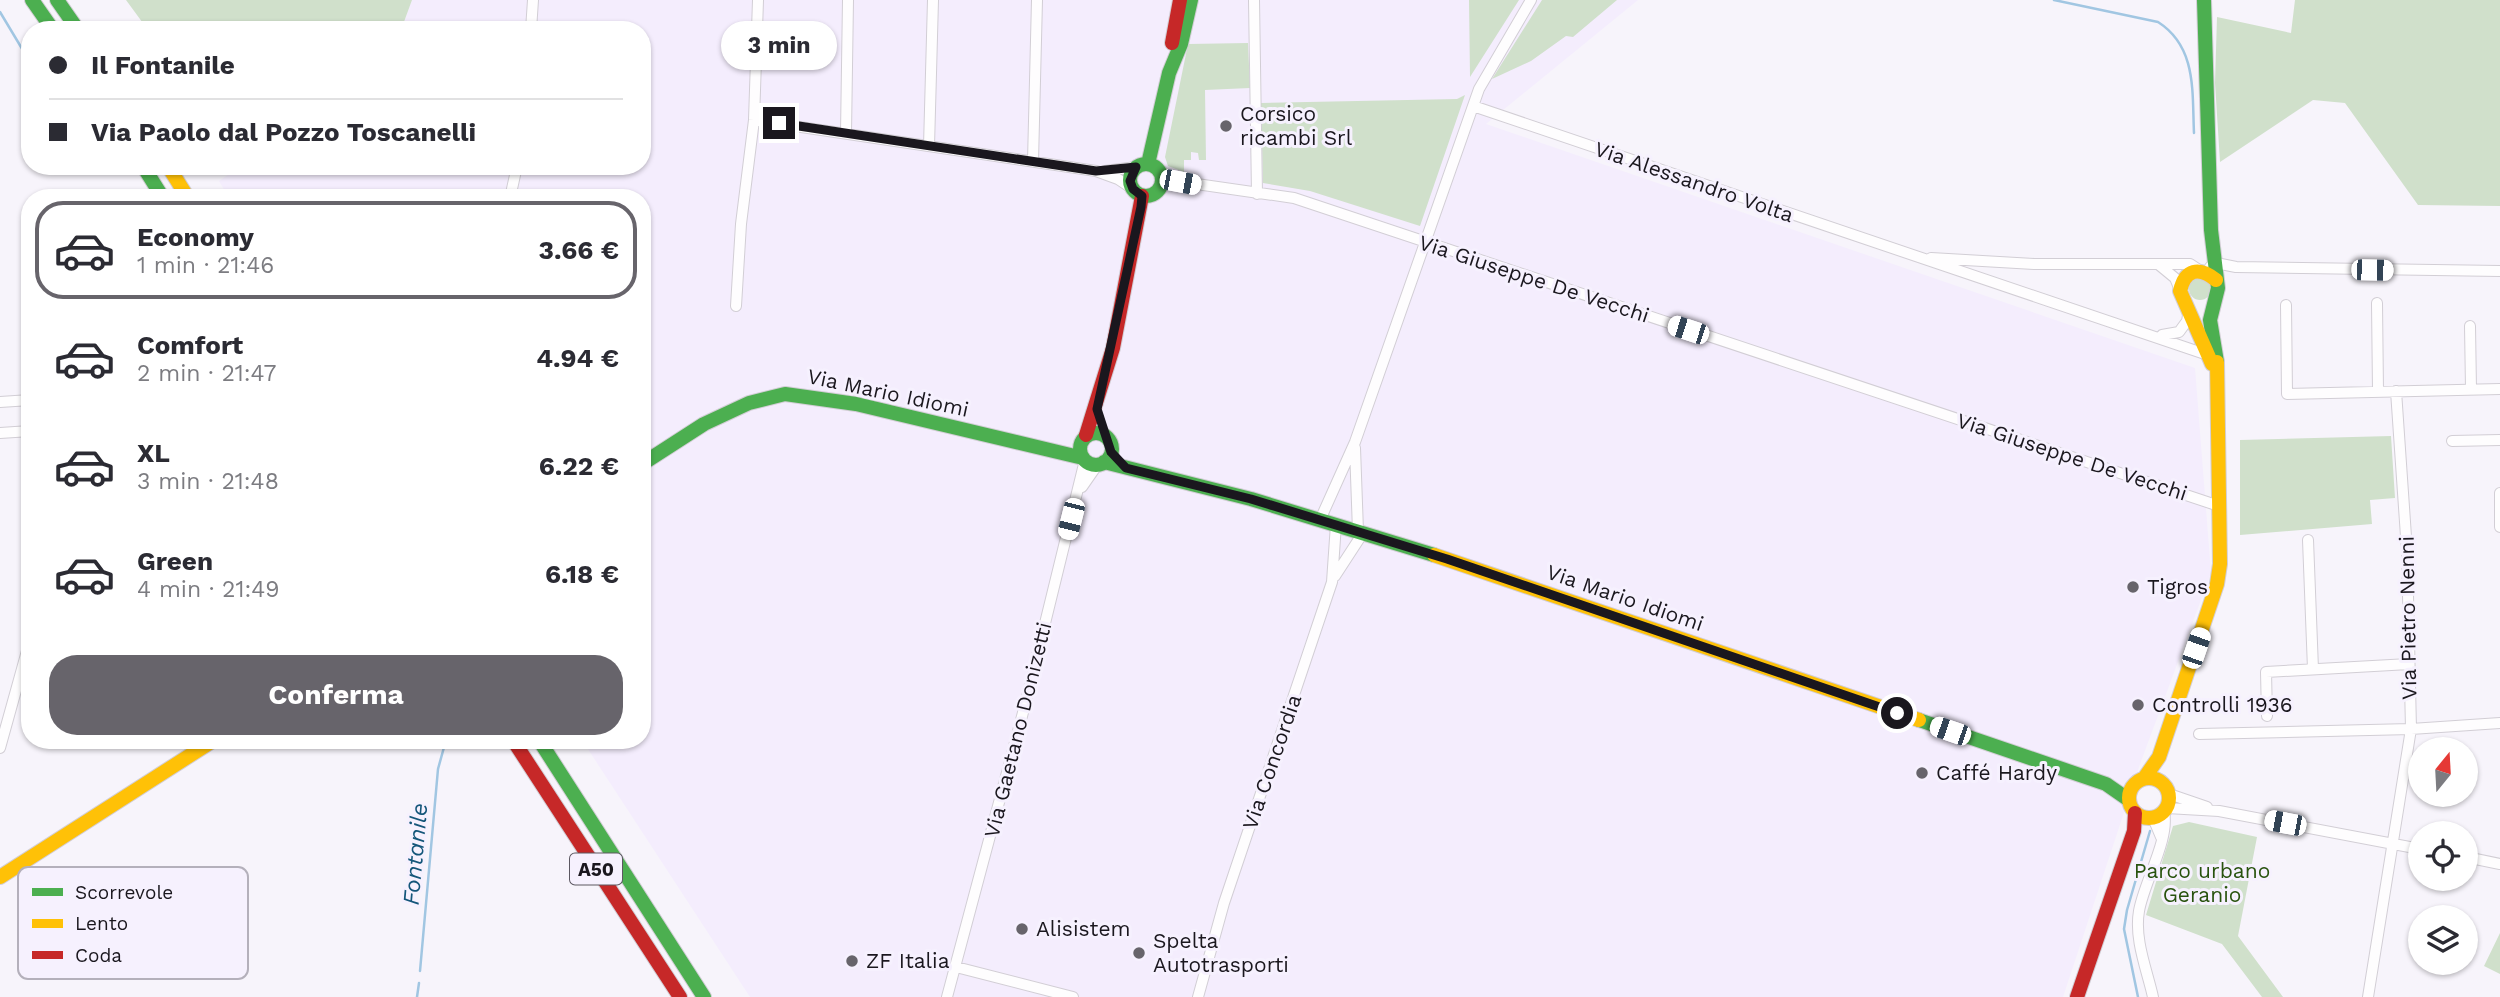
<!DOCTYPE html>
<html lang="it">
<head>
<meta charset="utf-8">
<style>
  body { margin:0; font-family:"Work Sans",sans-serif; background:#f7f7f7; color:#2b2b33; height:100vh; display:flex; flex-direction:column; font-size:26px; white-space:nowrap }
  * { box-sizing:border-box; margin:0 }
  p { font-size:23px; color:#7c7c81 }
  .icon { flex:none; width:38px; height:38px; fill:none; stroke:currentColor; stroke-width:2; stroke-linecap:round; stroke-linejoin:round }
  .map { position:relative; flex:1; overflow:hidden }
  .panel { position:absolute; left:21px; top:189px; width:630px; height:560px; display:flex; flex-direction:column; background:#fff; border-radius:28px; box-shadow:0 2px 5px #0004 }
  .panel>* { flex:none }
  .hud { position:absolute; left:21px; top:21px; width:630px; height:154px; border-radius:28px; box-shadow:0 2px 5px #0004; display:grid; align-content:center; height:154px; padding:0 28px; background:#fff }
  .needle { width:46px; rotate:18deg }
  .tools { position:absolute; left:2408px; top:737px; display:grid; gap:14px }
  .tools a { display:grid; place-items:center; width:70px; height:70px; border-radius:50%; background:#fff; box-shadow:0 2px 5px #0004; font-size:35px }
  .end { position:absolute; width:32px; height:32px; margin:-16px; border:9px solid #1a171e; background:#fff; box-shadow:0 0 0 4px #fff }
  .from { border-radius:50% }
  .bubble { position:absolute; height:49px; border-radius:24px; background:#fff; box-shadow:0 2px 5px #0004; font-size:23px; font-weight:700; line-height:49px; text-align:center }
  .car { position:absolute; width:21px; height:42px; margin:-21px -10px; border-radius:9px; box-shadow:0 0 5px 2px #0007; background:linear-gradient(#fff 24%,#345 0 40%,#fff 0 76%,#345 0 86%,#fff 0) }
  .hud b { display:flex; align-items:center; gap:24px; height:66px; font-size:26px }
  .hud b+b { border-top:2px solid #e1e1e2 }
  .hud i { width:18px; height:18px; background:#2b2b33 }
  ul { padding:12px 0 0; list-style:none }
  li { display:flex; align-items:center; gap:21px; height:98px; margin:0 14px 10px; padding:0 14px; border:4px solid transparent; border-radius:28px }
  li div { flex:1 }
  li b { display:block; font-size:26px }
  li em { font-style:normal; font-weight:700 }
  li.selected { border-color:#67646b }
  li>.icon { width:63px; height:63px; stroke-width:1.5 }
  .primary-button { display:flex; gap:14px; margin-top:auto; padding:14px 28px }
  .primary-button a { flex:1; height:80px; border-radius:28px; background:#67646b; color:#fff; font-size:28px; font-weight:700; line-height:80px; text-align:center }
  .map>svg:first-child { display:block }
</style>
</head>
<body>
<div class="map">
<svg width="2500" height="997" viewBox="0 0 2500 997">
  <rect width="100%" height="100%" fill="#f7f4fb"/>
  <path fill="#f4edfd" d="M412,0H1638L1486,124L2195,368L2211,573L2140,764L2063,997H750L582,740H642V198H229L219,181L241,166H642V30H401Z"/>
  <path fill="#d0e0cb" d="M126,0H412L401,30H148Z
    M1469,0H1519L1470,77Z
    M1542,0H1617L1573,37L1566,36L1531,61L1492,79Z
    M2295,0H2500V206L2418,205L2345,103L2313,100L2220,162L2215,83L2217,17L2291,33Z
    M1248,43L1250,88L1205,90L1206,160H1199L1198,153L1191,152V160H1184V172L1168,166L1165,157L1188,44Z
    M1465,95L1420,226L1310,191L1263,183L1261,103L1457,99Z
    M2189 289a11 11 0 1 1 22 0a11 11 0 1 1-22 0Z
    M2391,436L2395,498L2370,500L2372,524L2240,535V440Z
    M2189,822L2257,837L2238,936L2283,997H2262L2222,944L2146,915L2173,826Z
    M2500,933V974L2484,966Z"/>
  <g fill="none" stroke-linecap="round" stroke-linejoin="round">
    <path stroke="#a1c6e2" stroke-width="2.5" d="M2054,0L2158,22C2197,47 2192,91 2194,133
      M0,12L30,62
      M420,971L438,769L446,740
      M417,997L419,983
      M2138,997L2124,929L2127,910L2150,831"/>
    <g stroke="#d2ced5" stroke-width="12">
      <path id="street" d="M1254,0L1257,194
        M531,30L533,0
        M1473,106L2208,355
        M754,120L1096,171L1118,179L1133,189
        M846,133L848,0
        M929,146L933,0
        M1033,161L1037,0
        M1105,171L1136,167
        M1162,179L1294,198L2219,506
        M510,198L517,166
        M1931,258L2034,264H2190L2199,270
        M2158,264L2175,278L2180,290
        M2210,267L2216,263L2236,267L2500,271
        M2377,303L2378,391
        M2286,305L2287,394L2500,389
        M736,306L741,224L754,120L758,0
        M2470,326L2471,389
        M2162,335L2179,332L2187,321L2189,310
        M0,402L30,400
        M0,433L30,431
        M2452,441L2500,440
        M1355,448L1358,531
        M1082,487L1098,464
        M2500,493V527
        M1320,520L1355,442L1479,89L1531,0
        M2308,540L2313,669
        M1335,576L1363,533
        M2267,716L2266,672L2409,664
        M2199,734L2411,729L2500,723
        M0,748L30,640
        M2169,794L2207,807
        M2167,808L2219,811L2420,849
        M2153,818L2161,837
        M2466,857L2500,864
        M956,967L1073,997
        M947,997L1025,705L1085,460
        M1198,997L1224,903L1332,582L1336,524
        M2153,997C2147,970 2134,939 2139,911C2144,882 2170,839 2164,812
        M2368,997L2411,729L2407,551L2396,391"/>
    </g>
    <g stroke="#d2ced5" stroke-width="16">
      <path id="fast" d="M32,0L53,30
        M57,0L78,30
        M2204,0L2211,230L2218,288L2210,320L2217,362
        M1148,164L1169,73L1181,44L1191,0
        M1130 180a16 16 0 1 1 32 0a16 16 0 1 1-32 0Z
        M143,166L163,198
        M1080 449a16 16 0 1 1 32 0a16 16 0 1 1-32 0Z
        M1104,462L1251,499L1434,555
        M642,464L704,424L749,403L785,394L856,404L1083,458
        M1919,720L2106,784L2129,800
        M539,740L704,997"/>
    </g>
    <g stroke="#d2ced5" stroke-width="16">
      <path id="slow" d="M168,166L188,198
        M2212,364L2180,291C2185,269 2199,266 2216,280
        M1434,555L1919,720
        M2145,777L2159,757L2217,584L2220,564L2217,362
        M2129 798a20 20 0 1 1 40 0a20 20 0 1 1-40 0Z
        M0,877L214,740"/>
    </g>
    <g stroke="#d2ced5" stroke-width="16">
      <path id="jam" d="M1172,43L1180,0
        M1086,435L1113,348L1142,196
        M513,740L680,997
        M2077,997L2134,831L2135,813"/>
    </g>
    <use href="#street" stroke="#fefdfe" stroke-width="10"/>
    <use href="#fast" stroke="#4caf50" stroke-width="14"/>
    <use href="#slow" stroke="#ffc107" stroke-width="14"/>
    <use href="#jam" stroke="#c62828" stroke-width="14"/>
  </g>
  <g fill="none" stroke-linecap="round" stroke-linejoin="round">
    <path stroke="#1a171e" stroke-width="9" d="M779,123L1096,171L1136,167L1130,181L1133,189L1142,196L1141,207L1097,409L1111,452L1126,468L1251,499L1447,559L1897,713"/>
  </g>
  <g fill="#67646b" stroke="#f6f1fe" stroke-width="2.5">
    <circle cx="1226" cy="126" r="7"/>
    <circle cx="2133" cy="587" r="7"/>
    <circle cx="2138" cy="705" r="7"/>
    <circle cx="1922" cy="773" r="7"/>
    <circle cx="1022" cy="929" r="7"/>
    <circle cx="1139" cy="953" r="7"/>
    <circle cx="852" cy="961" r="7"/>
  </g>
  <g text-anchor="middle" stroke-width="6" stroke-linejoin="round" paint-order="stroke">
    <rect fill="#f6f1fe" stroke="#5c5861" stroke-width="2" x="570" y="853.5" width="52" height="31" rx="5"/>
    <g font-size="19" font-weight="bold" fill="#1a171e">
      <text x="596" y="876">A50</text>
    </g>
    <g font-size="21" fill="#1a171e" stroke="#f6f1fe" text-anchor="start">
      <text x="1240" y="121">Corsico<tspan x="1240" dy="24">ricambi Srl</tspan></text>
      <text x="2147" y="594">Tigros</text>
      <text x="2152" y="712">Controlli 1936</text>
      <text x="1936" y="780">Caffé Hardy</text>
      <text x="1036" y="936">Alisistem</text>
      <text x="1153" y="948">Spelta<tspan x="1153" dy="24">Autotrasporti</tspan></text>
      <text x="866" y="968">ZF Italia</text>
    </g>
    <g font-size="21" fill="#1a171e" stroke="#f6f1fe">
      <text transform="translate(1694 182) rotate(19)" y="7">Via Alessandro Volta</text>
      <text transform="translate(1534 279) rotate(18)" y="7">Via Giuseppe De Vecchi</text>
      <text transform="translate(888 393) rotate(12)" y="7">Via Mario Idiomi</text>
      <text transform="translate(2072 457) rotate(18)" y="7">Via Giuseppe De Vecchi</text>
      <text transform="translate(1625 598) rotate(19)" y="7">Via Mario Idiomi</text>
      <text transform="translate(2408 618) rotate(-91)" y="7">Via Pietro Nenni</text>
      <text transform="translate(1018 730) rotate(-76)" y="7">Via Gaetano Donizetti</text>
      <text transform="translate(1272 762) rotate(-71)" y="7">Via Concordia</text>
    </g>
    <g font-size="21" fill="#28530e" stroke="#f6f1fe">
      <text x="2202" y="878">Parco urbano<tspan x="2202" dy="24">Geranio</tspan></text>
    </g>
    <g font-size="23" font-style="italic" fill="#14567a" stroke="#f6f1fe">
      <text transform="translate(415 854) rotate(-85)" y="8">Fontanile</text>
    </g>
  </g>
  <rect x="18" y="867" width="230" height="112" rx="10" fill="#f6f1fe" stroke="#b4b0bb" stroke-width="2"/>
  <rect x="32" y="888" width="31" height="8" fill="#4caf50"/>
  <rect x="32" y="919" width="31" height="9" fill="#ffc107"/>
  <rect x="32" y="951" width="31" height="8" fill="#c62828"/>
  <g font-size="19" fill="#1a171e">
    <text x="75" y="899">Scorrevole</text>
    <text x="75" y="930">Lento</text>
    <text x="75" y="962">Coda</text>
  </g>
</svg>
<div class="tools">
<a><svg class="needle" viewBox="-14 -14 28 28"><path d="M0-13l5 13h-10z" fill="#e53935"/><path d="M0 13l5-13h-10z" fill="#7c7c81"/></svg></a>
<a><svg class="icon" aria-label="locate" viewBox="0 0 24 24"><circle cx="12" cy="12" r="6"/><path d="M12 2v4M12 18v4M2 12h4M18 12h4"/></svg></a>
<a><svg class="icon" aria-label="layers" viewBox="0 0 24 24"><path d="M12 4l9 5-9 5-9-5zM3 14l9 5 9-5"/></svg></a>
</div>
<i class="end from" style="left:1897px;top:713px"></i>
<i class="end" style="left:779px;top:123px"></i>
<div class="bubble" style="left:721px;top:21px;width:116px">3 min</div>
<i class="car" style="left:1180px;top:182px;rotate:101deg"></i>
<i class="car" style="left:2372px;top:270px;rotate:91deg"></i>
<i class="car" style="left:1688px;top:330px;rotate:288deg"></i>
<i class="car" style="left:1071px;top:519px;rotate:194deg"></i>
<i class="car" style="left:2196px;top:648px;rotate:19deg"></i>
<i class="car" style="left:1950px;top:731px;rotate:289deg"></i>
<i class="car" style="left:2285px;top:823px;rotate:281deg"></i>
<div class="hud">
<b><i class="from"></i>Il Fontanile</b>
<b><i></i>Via Paolo dal Pozzo Toscanelli</b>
</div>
<section class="panel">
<ul>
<li class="selected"><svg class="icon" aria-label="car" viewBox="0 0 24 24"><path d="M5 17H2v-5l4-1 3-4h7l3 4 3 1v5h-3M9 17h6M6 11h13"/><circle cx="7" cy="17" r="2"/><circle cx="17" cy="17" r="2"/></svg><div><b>Economy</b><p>1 min · 21:46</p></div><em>3.66 €</em></li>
<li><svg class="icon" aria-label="car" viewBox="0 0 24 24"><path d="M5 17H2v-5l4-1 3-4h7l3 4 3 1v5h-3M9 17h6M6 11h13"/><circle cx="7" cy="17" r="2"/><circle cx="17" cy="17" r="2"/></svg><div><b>Comfort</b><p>2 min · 21:47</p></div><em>4.94 €</em></li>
<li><svg class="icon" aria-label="car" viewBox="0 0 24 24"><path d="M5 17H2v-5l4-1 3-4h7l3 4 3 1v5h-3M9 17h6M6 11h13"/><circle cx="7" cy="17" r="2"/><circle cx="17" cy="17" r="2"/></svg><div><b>XL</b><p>3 min · 21:48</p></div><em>6.22 €</em></li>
<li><svg class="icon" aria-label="car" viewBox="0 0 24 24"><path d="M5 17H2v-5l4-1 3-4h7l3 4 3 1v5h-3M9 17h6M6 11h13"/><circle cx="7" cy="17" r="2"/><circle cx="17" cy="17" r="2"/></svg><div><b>Green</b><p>4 min · 21:49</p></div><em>6.18 €</em></li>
</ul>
<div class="primary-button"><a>Conferma</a></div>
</section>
</div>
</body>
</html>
